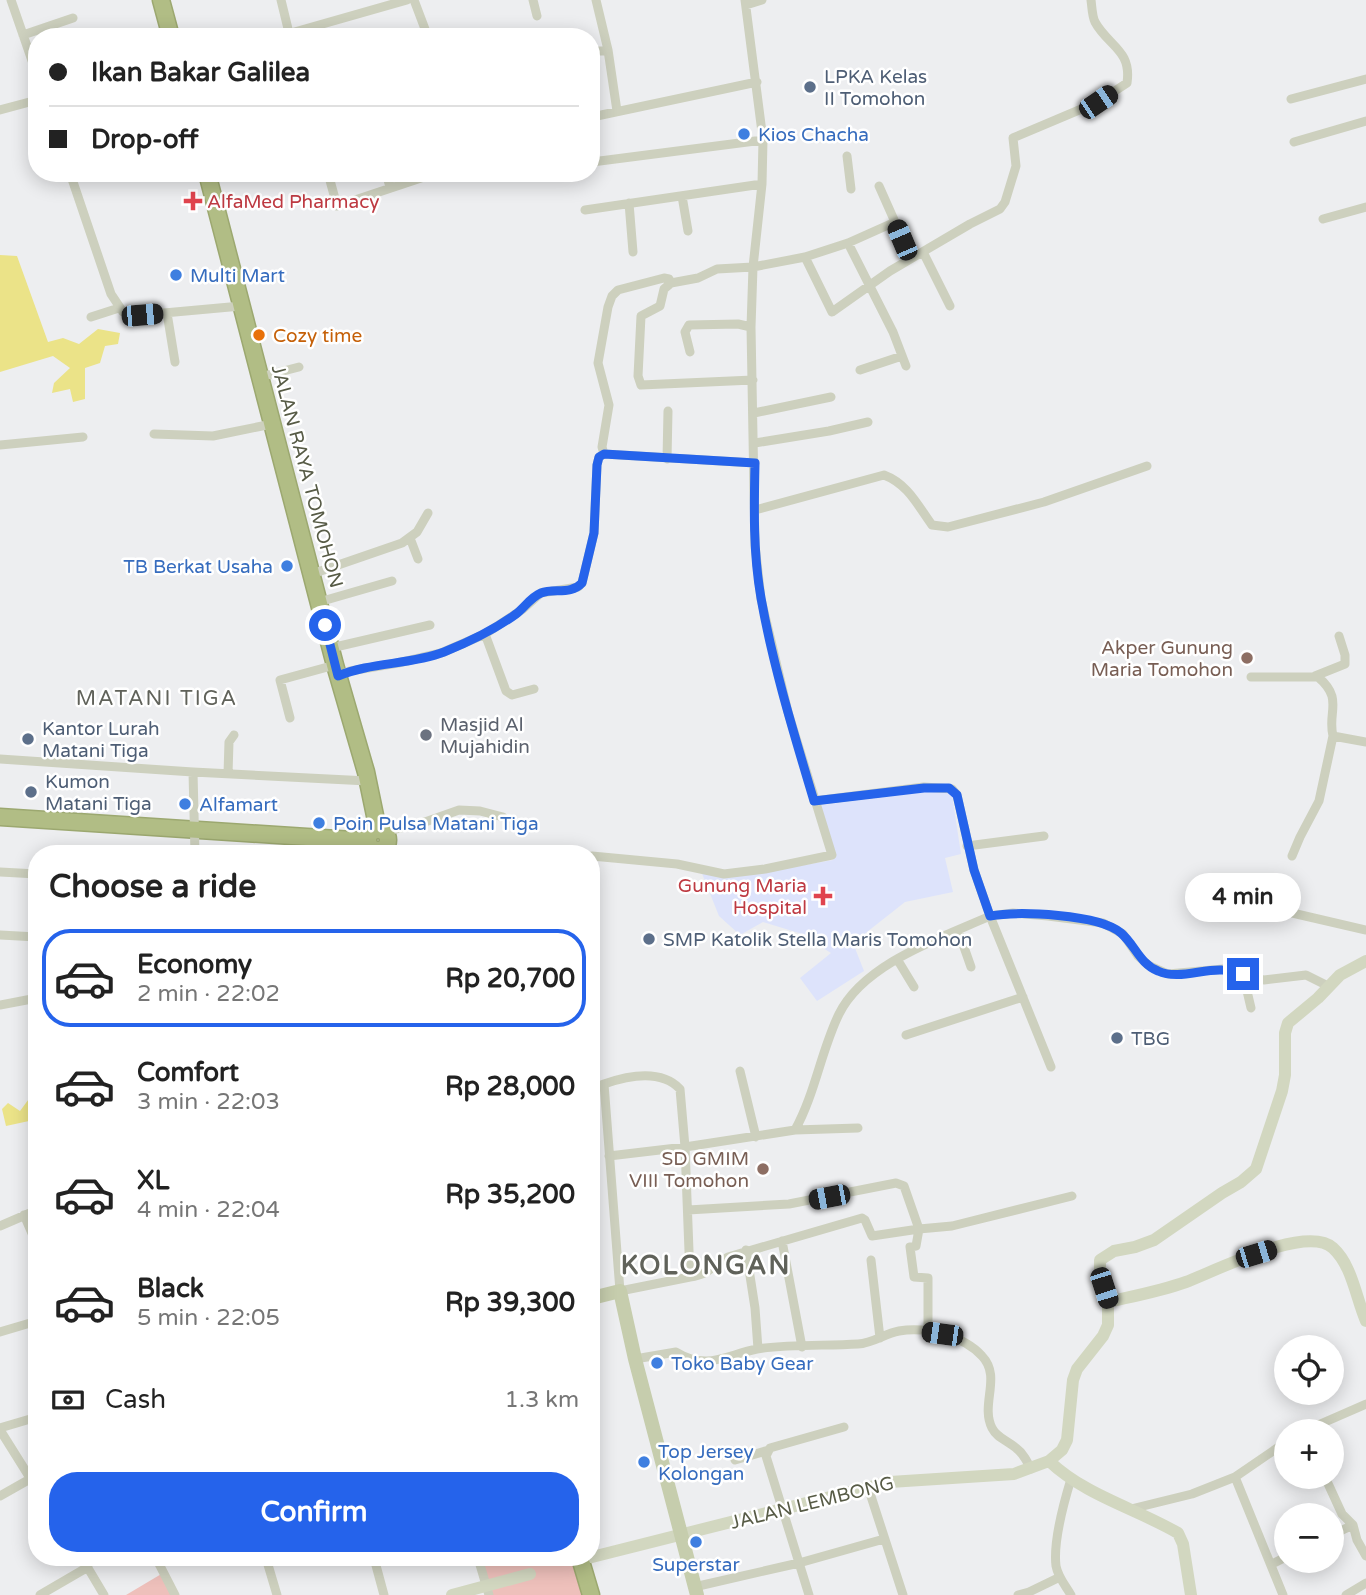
<!DOCTYPE html>
<html lang="en">
<head>
<meta charset="utf-8">
<style>
  body { margin:0; font-family:"Varela Round",sans-serif; background:#f2f2f2; color:#222; height:100vh; display:flex; flex-direction:column; font-size:26px; white-space:nowrap }
  * { box-sizing:border-box; margin:0 }
  p { font-size:23px; color:#767676 }
  .icon { flex:none; width:38px; height:38px; fill:none; stroke:currentColor; stroke-width:2; stroke-linecap:round; stroke-linejoin:round }
  .map { position:relative; flex:1; overflow:hidden }
  .drawer { position:absolute; left:28px; top:845px; width:572px; height:721px; display:flex; flex-direction:column; background:#fff; border-radius:28px; box-shadow:0 4px 18px #0003 }
  .drawer>* { flex:none }
  .guide { position:absolute; left:28px; top:28px; width:572px; height:154px; border-radius:28px; box-shadow:0 4px 18px #0003; display:grid; align-content:center; height:154px; padding:0 21px; background:#fff }
  .buttons { position:absolute; left:1274px; top:1335px; display:grid; gap:14px }
  .buttons a { display:grid; place-items:center; width:70px; height:70px; border-radius:50%; background:#fff; box-shadow:0 4px 18px #0003; font-size:35px }
  .end { position:absolute; width:32px; height:32px; margin:-16px; border:9px solid #2563eb; background:#fff; box-shadow:0 0 0 4px #fff }
  .from { border-radius:50% }
  .bubble { position:absolute; height:49px; border-radius:24px; background:#fff; box-shadow:0 4px 18px #0003; font-size:23px; font-weight:800; line-height:49px; text-align:center }
  .car { position:absolute; width:21px; height:42px; margin:-21px -10px; border-radius:9px; box-shadow:0 0 5px 2px #0007; background:linear-gradient(#222 24%,#8ab4d8 0 40%,#222 0 76%,#8ab4d8 0 86%,#222 0) }
  .guide b { display:flex; align-items:center; gap:24px; height:66px; font-size:26px }
  .guide b+b { border-top:2px solid #e0e0e0 }
  .guide i { width:18px; height:18px; background:#222 }
  ul { padding:0; list-style:none }
  li { display:flex; align-items:center; gap:21px; height:98px; margin:0 14px 10px; padding:0 7px; border:4px solid transparent; border-radius:28px }
  li div { flex:1 }
  li b { display:block; font-size:26px }
  li em { font-style:normal; font-weight:800 }
  li.active { border-color:#2563eb }
  li>.icon { width:63px; height:63px; stroke-width:1.5 }
  h2 { padding:0 21px; font-size:32px; line-height:84px }
  .pay { display:flex; align-items:center; gap:18px; height:77px; padding:0 21px; font-size:26px }
  .pay p { margin-inline-start:auto }
  .action { display:flex; gap:14px; margin-top:auto; padding:14px 21px }
  .action a { flex:1; height:80px; border-radius:28px; background:#2563eb; color:#fff; font-size:28px; font-weight:800; line-height:80px; text-align:center }
  .map>svg:first-child { display:block }
</style>
</head>
<body>
<div class="map">
<svg width="1366" height="1595" viewBox="0 0 1366 1595">
  <rect width="100%" height="100%" fill="#edeef0"/>
  <path fill="#dde3fb" d="M943,790L952,795L961,854L945,858L953,892L905,902L853,943L864,971L817,1001L800,978L831,953L799,933L763,922L740,935L719,916L701,871L743,876L833,860L821,805Z"/>
  <path fill="#eec0bb" d="M478,1558H580L592,1595H489Z
    M163,1573L175,1595H126Z"/>
  <path fill="#ebe388" d="M0,255L17,256L48,342L63,338L79,344L98,329L120,333L118,344L105,346L100,363L85,368V399L73,402L70,389L52,393L54,383L70,368L53,356L0,372Z
    M37,1088V1104L29,1121L6,1126L2,1109L8,1103L20,1111Z"/>
  <g fill="none" stroke-linecap="round" stroke-linejoin="round">
    <g stroke="#9ca870" stroke-width="19">
      <path id="highway" d="M161,0L171,37
        M207,173L335,665L366,772L378,830
        M0,817L368,841
        M368 840a10 10 0 1 1 20 0a10 10 0 1 1-20 0Z
        M580,1558L591,1595"/>
    </g>
    <path stroke="#cdd0be" stroke-width="9" d="M11,0L37,75
      M281,0L290,37
      M414,0L428,37
      M533,0L537,16
      M746,5L762,0
      M23,35L73,18
      M277,37L407,0
      M608,50L617,111
      M592,52L608,50L596,0
      M1291,99L1366,79
      M0,110L37,100
      M592,117L757,82
      M1294,142L1366,121
      M847,156L851,189
      M592,162L763,140
      M70,173L111,294L123,312L142,315L241,306
      M328,173L337,206L436,173
      M386,173L390,187
      M682,196L688,231
      M629,203L633,252
      M585,210L762,184
      M1323,219L1366,207
      M895,222L910,259
      M848,243L893,332L906,366
      M923,252L950,306
      M805,257L832,312L890,271L970,224L1000,209L1005,202L1016,166L1013,138L1098,102L1127,83C1132,50 1108,46 1095,22C1092,16 1092,7 1091,0
      M167,313L175,362
      M91,317L119,308
      M690,352L685,332L689,325L738,324L751,327
      M860,370L902,356
      M260,377L299,367
      M753,380L641,385L638,376L641,316L660,306L664,289L671,283L698,278L717,269L753,267L805,257L848,243L895,222L879,186
      M754,413L831,397
      M154,434L213,436L272,424
      M755,443L829,431L868,422
      M0,445L83,437
      M604,454L602,447L609,405L598,363L608,307L612,296L618,290L664,278L669,279L671,283
      M667,459L668,411
      M755,510L884,475C908,484 918,506 932,525L948,527L1044,502L1147,466
      M410,538L418,559
      M312,574L402,543L417,532L428,513
      M319,602L392,581
      M485,634L506,691L512,695L534,689
      M331,648L430,625
      M338,675L350,671L398,663L441,653L485,634L523,609L541,593L578,587L582,583L594,533L597,465L599,457L604,454L755,463
      M1315,676L1345,664V655L1339,636
      M1251,677H1318C1344,699 1327,712 1333,736L1366,742
      M290,718L280,680L335,665
      M0,759L193,772L368,781
      M193,772L195,854
      M228,774L229,742L234,735
      M383,832L425,822L459,810L480,811L503,817
      M967,846L1044,836
      M592,856L677,864L724,874L765,869L832,855L788,712L761,599L755,545L751,327L753,267L762,184L763,140L745,0
      M1292,856L1300,837L1319,801L1333,736
      M0,872L37,874
      M1288,912L1366,930
      M958,930L971,967
      M0,935L37,937
      M897,959L914,987
      M1243,974L1251,1008
      M0,1005L37,998
      M906,1035L1023,997
      M1051,1067L990,916L1013,913L1048,916L1103,923L1123,934L1138,956L1148,965L1168,974L1223,969L1264,980L1306,975L1328,986
      M740,1071L756,1137
      M592,1089L604,1084L620,1291L690,1277L685,1147L680,1089C661,1069 627,1076 604,1084
      M795,1130L858,1128
      M609,1156L685,1147L795,1130C815,1094 821,1051 839,1014C864,963 941,938 990,916L974,870L957,795L952,789L924,787L814,801
      M688,1210L789,1204L896,1183L904,1186L919,1229L952,1226L1072,1196
      M24,1215L34,1238
      M0,1226L37,1210
      M782,1241L802,1347
      M746,1250L755,1308L758,1349
      M871,1260L880,1338
      M690,1277C712,1274 711,1265 728,1257L862,1218L865,1220L872,1236L919,1229L916,1246L910,1247L914,1277L928,1278V1332
      M0,1332L37,1321
      M635,1359L676,1352C707,1371 726,1355 757,1349C790,1344 825,1346 858,1344C873,1343 884,1334 899,1331C926,1326 964,1336 982,1356C1002,1377 980,1404 992,1428C997,1438 1007,1440 1016,1448C1023,1453 1027,1461 1031,1469
      M0,1428L37,1417
      M0,1430L37,1489
      M1302,1432L1366,1404
      M735,1460L769,1450
      M1325,1477L1342,1514L1353,1525L1357,1540L1366,1556
      M868,1487L903,1595
      M0,1496L30,1479
      M1131,1509L1192,1494L1235,1477
      M1332,1535L1353,1525
      M82,1558L104,1595
      M156,1558L175,1595
      M266,1558L277,1595
      M374,1558L384,1595
      M478,1558L489,1595
      M1272,1564L1286,1557
      M694,1587L799,1563L884,1539
      M40,1595L88,1567
      M809,1595L766,1456L770,1448L844,1427
      M1018,1595L1029,1592L1060,1577
      M1071,1595C1065,1585 1058,1577 1056,1566C1053,1542 1064,1502 1071,1479
      M1283,1595L1235,1477L1286,1442
      M1346,1595L1366,1583"/>
    <path stroke="#d2d7c0" stroke-width="12" d="M1108,1302C1134,1296 1161,1291 1186,1282C1215,1271 1307,1224 1333,1248C1352,1265 1356,1298 1366,1321
      M1049,1461C1086,1496 1135,1508 1178,1533L1183,1544L1191,1595
      M592,1557L890,1482L1014,1474L1049,1461L1062,1450L1067,1440L1073,1380L1077,1369L1103,1336L1108,1325V1302L1100,1275V1260L1114,1251L1135,1247L1154,1240L1222,1193L1241,1182L1256,1169L1282,1091L1285,1075V1033L1288,1023L1318,998L1340,975L1366,961
      M452,1595L530,1574"/>
    <path stroke="#c6cdad" stroke-width="14" d="M592,1298L620,1291L635,1359L697,1595"/>
    <use href="#highway" stroke="#b1bd85" stroke-width="16"/>
  </g>
  <g fill="none" stroke-linecap="round" stroke-linejoin="round">
    <path stroke="#2563eb" stroke-width="9" d="M325,625L338,676C371,662 410,665 444,652C469,642 494,630 516,614C524,608 531,597 541,593C554,588 571,595 582,583L594,533L597,465L599,457L604,454L755,463C754,508 753,553 761,598C773,666 794,734 814,801L924,788H949L957,795L974,870L990,916C1019,911 1099,914 1121,933C1135,945 1140,964 1158,971C1178,980 1201,969 1222,970C1229,970 1236,972 1243,974"/>
  </g>
  <g fill="#5c6f8a" stroke="#fff" stroke-width="2.5">
    <circle cx="810" cy="87" r="7"/>
    <circle cx="28" cy="739" r="7"/>
    <circle cx="31" cy="792" r="7"/>
    <circle cx="649" cy="939" r="7"/>
    <circle cx="1117" cy="1038" r="7"/>
  </g>
  <g fill="#3f7fe0" stroke="#fff" stroke-width="2.5">
    <circle cx="744" cy="134" r="7"/>
    <circle cx="176" cy="275" r="7"/>
    <circle cx="287" cy="566" r="7"/>
    <circle cx="185" cy="804" r="7"/>
    <circle cx="319" cy="823" r="7"/>
    <circle cx="657" cy="1363" r="7"/>
    <circle cx="644" cy="1462" r="7"/>
    <circle cx="696" cy="1542" r="7"/>
  </g>
  <g fill="#e0444e" stroke="#fff" stroke-width="2.5">
    <path d="M189.5 190.5h7v7h7v7h-7v7h-7v-7h-7v-7h7z"/>
    <path d="M819.5 885.5h7v7h7v7h-7v7h-7v-7h-7v-7h7z"/>
  </g>
  <circle fill="#e8710a" stroke="#fff" stroke-width="2.5" cx="259" cy="335" r="7"/>
  <g fill="#8d6e63" stroke="#fff" stroke-width="2.5">
    <circle cx="1247" cy="658" r="7"/>
    <circle cx="763" cy="1169" r="7"/>
  </g>
  <circle fill="#6b7280" stroke="#fff" stroke-width="2.5" cx="426" cy="735" r="7"/>
  <g text-anchor="middle" stroke-width="5" stroke-linejoin="round" paint-order="stroke">
    <g font-size="19" fill="#4e5e75" stroke="#fff" text-anchor="start">
      <text x="824" y="83">LPKA Kelas<tspan x="824" dy="22">II Tomohon</tspan></text>
      <text x="42" y="735">Kantor Lurah<tspan x="42" dy="22">Matani Tiga</tspan></text>
      <text x="45" y="788">Kumon<tspan x="45" dy="22">Matani Tiga</tspan></text>
      <text x="663" y="946">SMP Katolik Stella Maris Tomohon</text>
      <text x="1131" y="1045">TBG</text>
    </g>
    <g font-size="19" fill="#366cbe" stroke="#fff" text-anchor="start">
      <text x="758" y="141">Kios Chacha</text>
      <text x="190" y="282">Multi Mart</text>
      <text x="273" y="573" text-anchor="end">TB Berkat Usaha</text>
      <text x="199" y="811">Alfamart</text>
      <text x="333" y="830">Poin Pulsa Matani Tiga</text>
      <text x="671" y="1370">Toko Baby Gear</text>
      <text x="658" y="1458">Top Jersey<tspan x="658" dy="22">Kolongan</tspan></text>
      <text x="696" y="1571" text-anchor="middle">Superstar</text>
    </g>
    <g font-size="19" fill="#be3a42" stroke="#fff" text-anchor="start">
      <text x="207" y="208">AlfaMed Pharmacy</text>
      <text x="807" y="892" text-anchor="end">Gunung Maria<tspan x="807" dy="22">Hospital</tspan></text>
    </g>
    <g font-size="19" fill="#c56008" stroke="#fff" text-anchor="start">
      <text x="273" y="342">Cozy time</text>
    </g>
    <g font-size="19" fill="#575b46" stroke="#fff">
      <text transform="translate(308 476) rotate(75)" y="7">JALAN RAYA TOMOHON</text>
      <text transform="translate(812 1502) rotate(-14)" y="7">JALAN LEMBONG</text>
    </g>
    <g font-size="19" fill="#785e54" stroke="#fff" text-anchor="end">
      <text x="1233" y="654">Akper Gunung<tspan x="1233" dy="22">Maria Tomohon</tspan></text>
      <text x="749" y="1165">SD GMIM<tspan x="749" dy="22">VIII Tomohon</tspan></text>
    </g>
    <g font-size="19" fill="#5b616d" stroke="#fff" text-anchor="start">
      <text x="440" y="731">Masjid Al<tspan x="440" dy="22">Mujahidin</tspan></text>
    </g>
    <g font-size="21" letter-spacing="2" fill="#60625a" stroke="#fff">
      <text x="157" y="705">MATANI TIGA</text>
    </g>
    <g font-size="26" font-weight="bold" letter-spacing="2" fill="#60625a" stroke="#fff">
      <text x="706" y="1274">KOLONGAN</text>
    </g>
  </g>
</svg>
<div class="buttons">
<a><svg class="icon" aria-label="locate" viewBox="0 0 24 24"><circle cx="12" cy="12" r="6"/><path d="M12 2v4M12 18v4M2 12h4M18 12h4"/></svg></a>
<a>+</a>
<a>−</a>
</div>
<i class="end from" style="left:325px;top:625px"></i>
<i class="end" style="left:1243px;top:974px"></i>
<div class="bubble" style="left:1185px;top:873px;width:116px">4 min</div>
<i class="car" style="left:1098px;top:102px;rotate:56deg"></i>
<i class="car" style="left:902px;top:240px;rotate:337deg"></i>
<i class="car" style="left:142px;top:315px;rotate:85deg"></i>
<i class="car" style="left:829px;top:1197px;rotate:259deg"></i>
<i class="car" style="left:1256px;top:1254px;rotate:73deg"></i>
<i class="car" style="left:1104px;top:1288px;rotate:162deg"></i>
<i class="car" style="left:942px;top:1334px;rotate:278deg"></i>
<div class="guide">
<b><i class="from"></i>Ikan Bakar Galilea</b>
<b><i></i>Drop-off</b>
</div>
<section class="drawer">
<h2>Choose a ride</h2>
<ul>
<li class="active"><svg class="icon" aria-label="car" viewBox="0 0 24 24"><path d="M5 17H2v-5l4-1 3-4h7l3 4 3 1v5h-3M9 17h6M6 11h13"/><circle cx="7" cy="17" r="2"/><circle cx="17" cy="17" r="2"/></svg><div><b>Economy</b><p>2 min · 22:02</p></div><em>Rp 20,700</em></li>
<li><svg class="icon" aria-label="car" viewBox="0 0 24 24"><path d="M5 17H2v-5l4-1 3-4h7l3 4 3 1v5h-3M9 17h6M6 11h13"/><circle cx="7" cy="17" r="2"/><circle cx="17" cy="17" r="2"/></svg><div><b>Comfort</b><p>3 min · 22:03</p></div><em>Rp 28,000</em></li>
<li><svg class="icon" aria-label="car" viewBox="0 0 24 24"><path d="M5 17H2v-5l4-1 3-4h7l3 4 3 1v5h-3M9 17h6M6 11h13"/><circle cx="7" cy="17" r="2"/><circle cx="17" cy="17" r="2"/></svg><div><b>XL</b><p>4 min · 22:04</p></div><em>Rp 35,200</em></li>
<li><svg class="icon" aria-label="car" viewBox="0 0 24 24"><path d="M5 17H2v-5l4-1 3-4h7l3 4 3 1v5h-3M9 17h6M6 11h13"/><circle cx="7" cy="17" r="2"/><circle cx="17" cy="17" r="2"/></svg><div><b>Black</b><p>5 min · 22:05</p></div><em>Rp 39,300</em></li>
</ul>
<div class="pay"><svg class="icon" aria-label="cash" viewBox="0 0 24 24"><path d="M3 7h18v10H3z"/><circle cx="12" cy="12" r="2"/></svg>Cash<p>1.3 km</p></div>
<div class="action"><a>Confirm</a></div>
</section>
</div>
</body>
</html>
